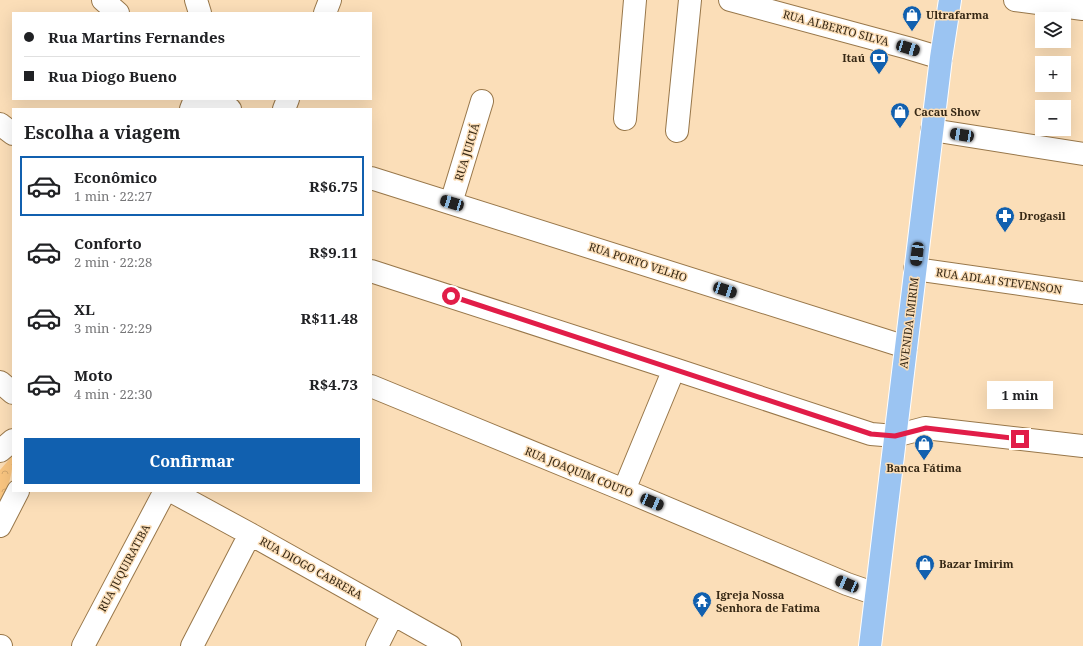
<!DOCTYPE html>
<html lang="pt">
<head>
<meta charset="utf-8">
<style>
  body { margin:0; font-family:"Noto Serif",serif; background:#f2f2f2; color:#202124; height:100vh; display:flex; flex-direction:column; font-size:15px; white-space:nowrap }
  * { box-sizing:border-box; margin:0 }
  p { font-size:13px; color:#757577 }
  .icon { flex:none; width:22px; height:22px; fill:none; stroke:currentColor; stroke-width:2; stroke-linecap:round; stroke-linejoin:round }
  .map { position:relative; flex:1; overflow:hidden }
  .details { position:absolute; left:12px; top:108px; width:360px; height:384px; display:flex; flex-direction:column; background:#fff; border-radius:0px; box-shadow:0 4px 16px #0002 }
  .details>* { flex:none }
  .top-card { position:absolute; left:12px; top:12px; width:360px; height:88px; border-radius:0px; box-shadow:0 4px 16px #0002; display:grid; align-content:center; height:88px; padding:0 12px; background:#fff }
  .controls { position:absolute; left:1035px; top:12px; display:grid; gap:8px }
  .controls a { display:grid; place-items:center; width:36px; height:36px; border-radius:0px; background:#fff; box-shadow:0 4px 16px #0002; font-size:20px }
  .end { position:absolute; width:18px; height:18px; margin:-9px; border:5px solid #e11d48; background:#fff; box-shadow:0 0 0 2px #fff }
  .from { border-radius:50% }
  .bubble { position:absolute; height:28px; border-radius:0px; background:#fff; box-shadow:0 4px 16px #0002; font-size:13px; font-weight:700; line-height:28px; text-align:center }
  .car { position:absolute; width:12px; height:24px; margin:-12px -6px; border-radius:5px; box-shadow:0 0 3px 1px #0007; background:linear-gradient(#222 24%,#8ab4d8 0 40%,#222 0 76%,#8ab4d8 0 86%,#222 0) }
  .top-card b { display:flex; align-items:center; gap:14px; height:38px; font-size:15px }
  .top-card b+b { border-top:1px solid #e0e0e0 }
  .top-card i { width:10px; height:10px; background:#202124 }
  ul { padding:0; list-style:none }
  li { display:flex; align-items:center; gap:12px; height:60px; margin:0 8px 6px; padding:0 4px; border:2px solid transparent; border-radius:0px }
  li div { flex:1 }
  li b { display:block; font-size:15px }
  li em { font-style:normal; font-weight:700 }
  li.current { border-color:#1160af }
  li>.icon { width:36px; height:36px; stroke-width:1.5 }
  h2 { padding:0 12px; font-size:18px; line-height:48px }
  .action { display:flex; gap:8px; margin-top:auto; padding:8px 12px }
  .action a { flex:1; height:46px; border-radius:0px; background:#1160af; color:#fff; font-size:16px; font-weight:700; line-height:46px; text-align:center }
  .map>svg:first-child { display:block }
</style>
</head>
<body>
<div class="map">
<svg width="1083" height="646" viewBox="0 0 1083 646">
  <defs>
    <pattern id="forest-crowns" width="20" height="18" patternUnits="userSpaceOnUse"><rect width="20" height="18" fill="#f9c580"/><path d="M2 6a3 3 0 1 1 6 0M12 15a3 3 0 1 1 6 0" fill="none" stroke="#d6a96e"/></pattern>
  </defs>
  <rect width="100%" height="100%" fill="#fbdeb8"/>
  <path fill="url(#forest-crowns)" d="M13,455C13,474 8,488 0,506V470Z"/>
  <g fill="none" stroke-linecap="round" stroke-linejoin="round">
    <g stroke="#98774a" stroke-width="24">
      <path id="minor" d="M103,0L118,13
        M196,0L200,13
        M730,0L908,48L941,58
        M1015,0L1083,9
        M325,13L330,0
        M207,99L230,109
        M191,109L195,99
        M284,109L288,99
        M625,119L635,0
        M0,124L13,134
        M932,130L1083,154
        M677,131L690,0
        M371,178L906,347
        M451,203L482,101
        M915,269L1083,293
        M371,271L674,369L871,434L895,436L925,428L1083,446
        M0,382L13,393
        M371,386L624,490L847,584L876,594
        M0,451L13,440
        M624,490L674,369
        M171,491L250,534L450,646
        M0,526L18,491
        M0,646H1
        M83,646L165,491
        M192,646L250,534
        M377,646L393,614"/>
    </g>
    <g stroke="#fff" stroke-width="24">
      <path id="major" d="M870,646L941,58L950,0"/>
    </g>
    <use href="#minor" stroke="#fff" stroke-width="22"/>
    <use href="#major" stroke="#9bc4f2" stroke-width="22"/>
  </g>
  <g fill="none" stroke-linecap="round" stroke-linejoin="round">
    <path stroke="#e11d48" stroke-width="5" d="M451,296L871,434L895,436L926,428L1020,439"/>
  </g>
  <defs>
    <g id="shop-pin" transform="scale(1)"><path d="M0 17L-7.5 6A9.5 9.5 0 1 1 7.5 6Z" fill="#1160af" stroke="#fbdeb8"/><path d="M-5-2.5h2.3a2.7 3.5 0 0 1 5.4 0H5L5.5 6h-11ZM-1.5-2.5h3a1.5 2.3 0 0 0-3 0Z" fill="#fff"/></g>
    <g id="bank-pin" transform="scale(1)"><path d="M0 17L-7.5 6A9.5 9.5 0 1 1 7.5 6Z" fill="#1160af" stroke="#fbdeb8"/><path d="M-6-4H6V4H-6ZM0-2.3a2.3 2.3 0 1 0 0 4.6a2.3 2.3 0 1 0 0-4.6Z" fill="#fff"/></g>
    <g id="pharmacy-pin" transform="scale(1)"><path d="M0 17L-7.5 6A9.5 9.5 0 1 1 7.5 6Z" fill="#1160af" stroke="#fbdeb8"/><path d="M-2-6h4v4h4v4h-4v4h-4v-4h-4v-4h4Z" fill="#fff"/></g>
    <g id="temple-pin" transform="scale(1)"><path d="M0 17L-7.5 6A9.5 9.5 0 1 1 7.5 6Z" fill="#1160af" stroke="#fbdeb8"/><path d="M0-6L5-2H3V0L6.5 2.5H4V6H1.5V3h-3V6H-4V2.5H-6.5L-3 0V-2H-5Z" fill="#fff"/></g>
  </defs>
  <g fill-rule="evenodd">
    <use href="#shop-pin" x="912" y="15"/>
    <use href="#bank-pin" x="879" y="58"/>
    <use href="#shop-pin" x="900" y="112"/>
    <use href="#pharmacy-pin" x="1005" y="216"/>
    <use href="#shop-pin" x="924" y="444"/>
    <use href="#shop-pin" x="925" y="564"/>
    <use href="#temple-pin" x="702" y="601"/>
  </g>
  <g text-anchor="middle" stroke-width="3" stroke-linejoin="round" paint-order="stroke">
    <g font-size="11" font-weight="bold" fill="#362815" stroke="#fbdeb8" text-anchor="start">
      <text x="926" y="19">Ultrafarma</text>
      <text x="865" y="62" text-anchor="end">Itaú</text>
      <text x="914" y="116">Cacau Show</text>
      <text x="1019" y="220">Drogasil</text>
      <text x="924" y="472" text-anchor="middle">Banca Fátima</text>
      <text x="939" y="568">Bazar Imirim</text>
      <text x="716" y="599">Igreja Nossa<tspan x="716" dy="13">Senhora de Fatima</tspan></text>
    </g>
    <g font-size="11" fill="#362815" stroke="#fbdeb8">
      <text transform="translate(836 28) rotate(15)" y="4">RUA ALBERTO SILVA</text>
      <text transform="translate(467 152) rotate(-73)" y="4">RUA JUICIÁ</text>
      <text transform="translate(638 262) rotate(18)" y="4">RUA PORTO VELHO</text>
      <text transform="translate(999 281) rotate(8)" y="4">RUA ADLAI STEVENSON</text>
      <text transform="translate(909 323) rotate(-83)" y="4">AVENIDA IMIRIM</text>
      <text transform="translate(579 472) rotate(22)" y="4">RUA JOAQUIM COUTO</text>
      <text transform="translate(124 568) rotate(-62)" y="4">RUA JUQUIRATIBA</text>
      <text transform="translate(311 568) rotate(29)" y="4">RUA DIOGO CABRERA</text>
    </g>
  </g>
</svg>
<div class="controls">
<a><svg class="icon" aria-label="layers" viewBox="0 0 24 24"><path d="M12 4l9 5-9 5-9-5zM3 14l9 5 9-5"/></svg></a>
<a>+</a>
<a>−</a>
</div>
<i class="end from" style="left:451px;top:296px"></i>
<i class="end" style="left:1020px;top:439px"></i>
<div class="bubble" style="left:987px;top:381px;width:66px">1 min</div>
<i class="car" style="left:908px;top:48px;rotate:107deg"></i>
<i class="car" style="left:962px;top:135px;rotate:279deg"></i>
<i class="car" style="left:452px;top:203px;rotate:287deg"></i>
<i class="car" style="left:917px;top:254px;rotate:187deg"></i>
<i class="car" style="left:725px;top:290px;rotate:108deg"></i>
<i class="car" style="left:652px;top:502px;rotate:113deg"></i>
<i class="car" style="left:847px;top:584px;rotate:293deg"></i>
<div class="top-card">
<b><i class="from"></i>Rua Martins Fernandes</b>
<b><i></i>Rua Diogo Bueno</b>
</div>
<section class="details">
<h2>Escolha a viagem</h2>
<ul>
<li class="current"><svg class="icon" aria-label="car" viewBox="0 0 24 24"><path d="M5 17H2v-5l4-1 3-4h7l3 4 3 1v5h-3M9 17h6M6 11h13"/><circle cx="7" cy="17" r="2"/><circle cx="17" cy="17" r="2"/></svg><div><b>Econômico</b><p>1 min · 22:27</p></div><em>R$6.75</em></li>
<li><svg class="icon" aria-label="car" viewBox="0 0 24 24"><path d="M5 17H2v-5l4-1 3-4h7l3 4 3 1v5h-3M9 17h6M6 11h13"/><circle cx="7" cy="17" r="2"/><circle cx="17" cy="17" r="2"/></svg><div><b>Conforto</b><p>2 min · 22:28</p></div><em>R$9.11</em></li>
<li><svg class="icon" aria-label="car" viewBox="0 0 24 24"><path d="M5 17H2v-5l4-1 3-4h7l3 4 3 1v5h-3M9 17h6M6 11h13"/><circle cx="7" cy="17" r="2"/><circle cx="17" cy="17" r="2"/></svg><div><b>XL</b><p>3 min · 22:29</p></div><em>R$11.48</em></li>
<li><svg class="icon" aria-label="car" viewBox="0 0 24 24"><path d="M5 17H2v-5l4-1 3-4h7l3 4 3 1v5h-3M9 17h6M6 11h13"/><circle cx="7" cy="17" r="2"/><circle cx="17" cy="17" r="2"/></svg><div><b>Moto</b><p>4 min · 22:30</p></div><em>R$4.73</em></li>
</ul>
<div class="action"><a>Confirmar</a></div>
</section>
</div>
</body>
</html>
